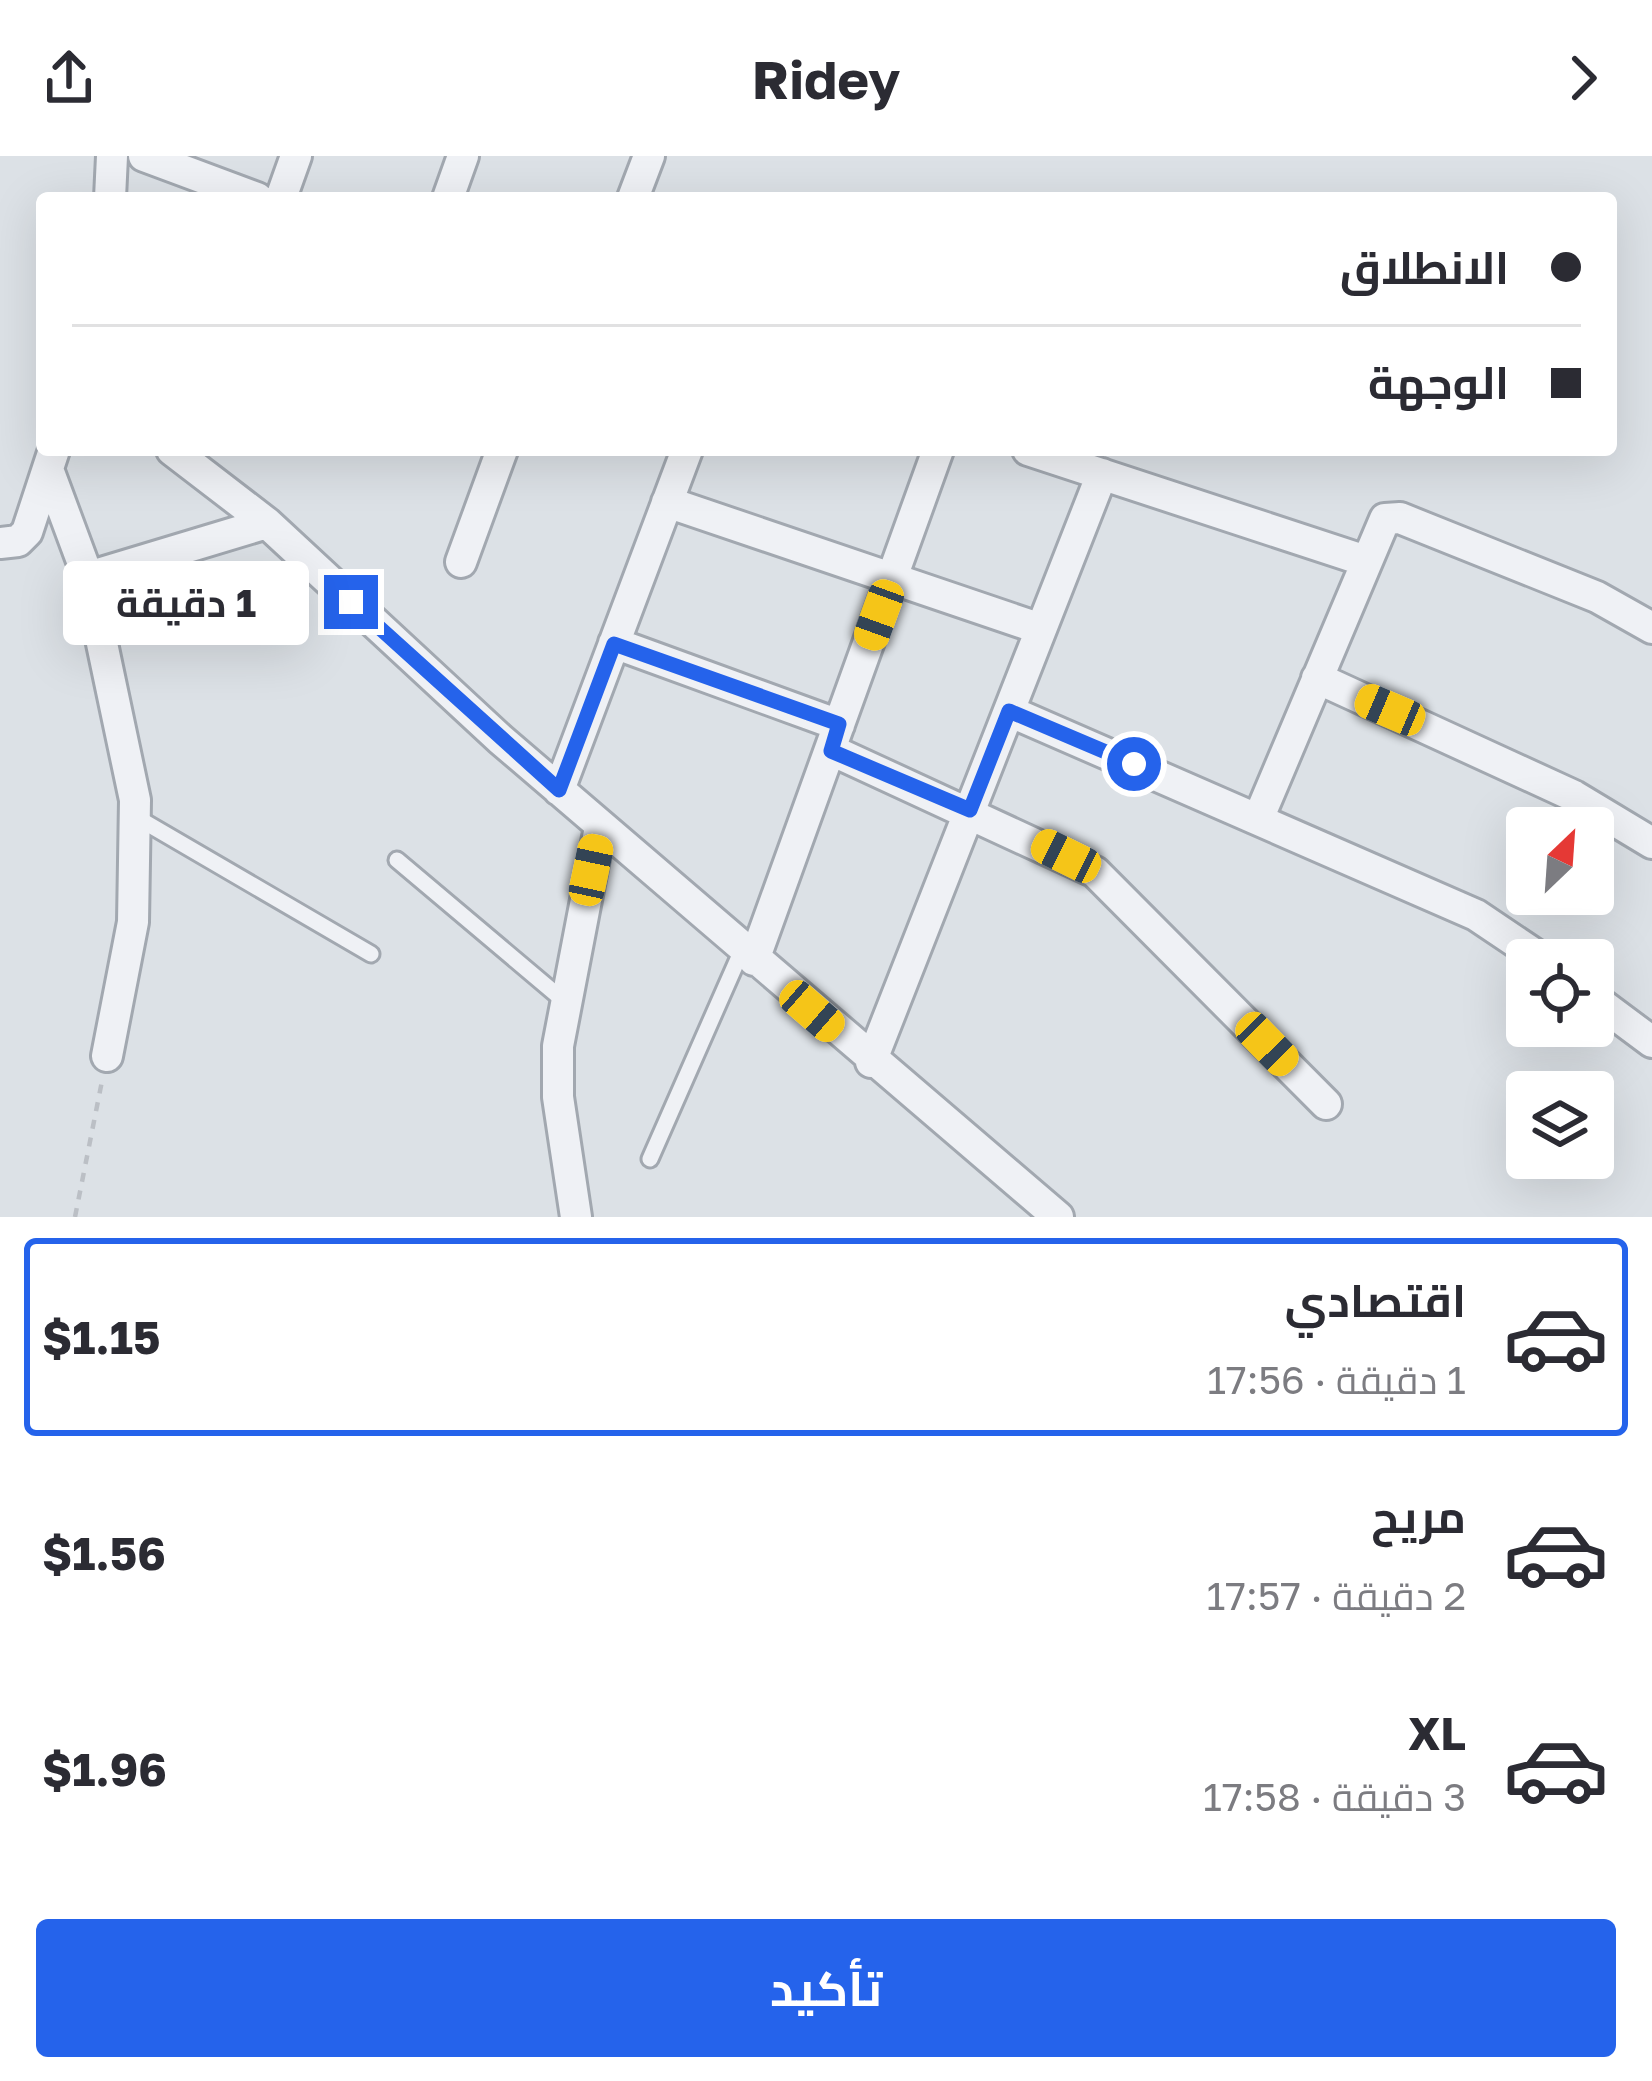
<!DOCTYPE html>
<html lang="ar">
<head>
<meta charset="utf-8">
<style>
  body { margin:0; font-family:"Golos Text",Cairo,sans-serif; background:#f2f2f3; color:#2b2b33; direction:rtl; height:100vh; display:flex; flex-direction:column; font-size:45px; white-space:nowrap }
  * { box-sizing:border-box; margin:0 }
  p { font-size:39px; color:#7c7c81 }
  .icon { flex:none; width:66px; height:66px; fill:none; stroke:currentColor; stroke-width:2; stroke-linecap:round; stroke-linejoin:round }
  .map { position:relative; height:1061px; overflow:hidden; direction:ltr }
  .panel { display:flex; flex-direction:column; background:#fff; flex:1 }
  .panel>* { flex:none }
  .hud { position:absolute; left:36px; top:36px; width:1581px; height:264px; border-radius:12px; box-shadow:0 12px 48px #0002; direction:rtl; display:grid; align-content:center; height:264px; padding:0 36px; background:#fff }
  .needle { width:78px; rotate:25deg }
  .controls { position:absolute; left:1506px; top:651px; display:grid; gap:24px }
  .controls a { display:grid; place-items:center; width:108px; height:108px; border-radius:12px; background:#fff; box-shadow:0 12px 48px #0002; font-size:60px }
  .end { position:absolute; width:54px; height:54px; margin:-27px; border:15px solid #2563eb; background:#fff; box-shadow:0 0 0 6px #fff }
  .from { border-radius:50% }
  .bubble { position:absolute; height:84px; border-radius:12px; background:#fff; box-shadow:0 12px 48px #0002; font-size:39px; font-weight:700; line-height:84px; text-align:center; direction:rtl }
  .car { position:absolute; width:36px; height:72px; margin:-36px -18px; border-radius:15px; box-shadow:0 0 9px 3px #0007; background:linear-gradient(#f5c518 24%,#345 0 40%,#f5c518 0 76%,#345 0 86%,#f5c518 0) }
  .hud b { display:flex; align-items:center; gap:42px; height:114px; font-size:45px }
  .hud b+b { border-top:3px solid #e1e1e2 }
  .hud i { width:30px; height:30px; background:#2b2b33 }
  ul { padding:21px 0 0; list-style:none }
  li { display:flex; align-items:center; gap:36px; height:198px; margin:0 24px 18px; padding:0 12px; border:6px solid transparent; border-radius:12px }
  li div { flex:1 }
  li b { display:block; font-size:45px }
  li em { font-style:normal; font-weight:700 }
  li.on { border-color:#2563eb }
  li>.icon { width:108px; height:108px; stroke-width:1.5 }
  .action { display:flex; gap:24px; margin-top:auto; padding:24px 36px }
  .action a { flex:1; height:138px; border-radius:12px; background:#2563eb; color:#fff; font-size:48px; font-weight:700; line-height:138px; text-align:center }
  header { display:flex; justify-content:space-between; align-items:center; height:156px; padding:0 36px; background:#fff; font-size:54px; font-weight:700 }
  .map>svg:first-child { display:block }
</style>
</head>
<body>
<header><svg class="icon" aria-label="forward" viewBox="0 0 24 24"><path d="M9 5l7 7-7 7"/></svg>Ridey<svg class="icon" aria-label="share" viewBox="0 0 24 24"><path d="M12 15V3M7 8l5-5 5 5M5 13v7h14v-7"/></svg></header>
<div class="map">
<svg width="1652" height="1061" viewBox="0 0 1652 1061">
  <rect width="100%" height="100%" fill="#dce1e6"/>
  <g fill="none" stroke-linecap="round" stroke-linejoin="round">
    <g stroke="#a2a8b0" stroke-width="21">
      <path id="service" d="M136,661L371,798
        M397,704L563,844
        M650,1003L742,794"/>
    </g>
    <g stroke="#a2a8b0" stroke-width="36">
      <path id="minor" d="M144,0L257,42
        M110,42L112,0
        M281,42L296,0
        M448,42L463,0
        M633,42L649,0
        M172,294L267,367L500,583L1058,1061
        M1028,294L1366,405
        M49,316L88,421L135,644L133,766L107,900
        M667,346L1041,473
        M0,387L18,385L27,376L54,294
        M461,406L502,294
        M88,421L267,367
        M614,487L839,569
        M1317,522L1574,640L1652,687
        M1009,555L1476,759L1543,804
        M831,594L1095,716L1326,948
        M559,634L687,294
        M1259,661L1385,363L1400,362L1597,441L1652,472
        M754,804L938,294
        M1593,842L1652,886
        M871,906L1102,318
        M576,1061L558,941V890L600,671"/>
    </g>
    <path stroke="#bbbfc5" stroke-width="4.5" stroke-dasharray="9 9" stroke-linecap="butt" d="M75,1061L102,925"/>
    <use href="#service" stroke="#eff1f5" stroke-width="15"/>
    <use href="#minor" stroke="#eff1f5" stroke-width="30"/>
  </g>
  <g fill="none" stroke-linecap="round" stroke-linejoin="round">
    <path stroke="#2563eb" stroke-width="15" d="M351,446L559,634L614,488L839,568L831,595L970,654L1009,555L1134,608"/>
  </g>
</svg>
<div class="controls">
<a><svg class="needle" viewBox="-14 -14 28 28"><path d="M0-13l5 13h-10z" fill="#e53935"/><path d="M0 13l5-13h-10z" fill="#7c7c81"/></svg></a>
<a><svg class="icon" aria-label="locate" viewBox="0 0 24 24"><circle cx="12" cy="12" r="6"/><path d="M12 2v4M12 18v4M2 12h4M18 12h4"/></svg></a>
<a><svg class="icon" aria-label="layers" viewBox="0 0 24 24"><path d="M12 4l9 5-9 5-9-5zM3 14l9 5 9-5"/></svg></a>
</div>
<i class="end from" style="left:1134px;top:608px"></i>
<i class="end" style="left:351px;top:446px"></i>
<div class="bubble" style="left:63px;top:405px;width:246px">1 دقيقة</div>
<i class="car" style="left:879px;top:459px;rotate:200deg"></i>
<i class="car" style="left:1390px;top:554px;rotate:293deg"></i>
<i class="car" style="left:1066px;top:700px;rotate:296deg"></i>
<i class="car" style="left:591px;top:714px;rotate:12deg"></i>
<i class="car" style="left:812px;top:855px;rotate:131deg"></i>
<i class="car" style="left:1267px;top:888px;rotate:136deg"></i>
<div class="hud">
<b><i class="from"></i>الانطلاق</b>
<b><i></i>الوجهة</b>
</div>
</div>
<section class="panel">
<ul>
<li class="on"><svg class="icon" aria-label="car" viewBox="0 0 24 24"><path d="M5 17H2v-5l4-1 3-4h7l3 4 3 1v5h-3M9 17h6M6 11h13"/><circle cx="7" cy="17" r="2"/><circle cx="17" cy="17" r="2"/></svg><div><b>اقتصادي</b><p>1 دقيقة · 17:56</p></div><em>$1.15</em></li>
<li><svg class="icon" aria-label="car" viewBox="0 0 24 24"><path d="M5 17H2v-5l4-1 3-4h7l3 4 3 1v5h-3M9 17h6M6 11h13"/><circle cx="7" cy="17" r="2"/><circle cx="17" cy="17" r="2"/></svg><div><b>مريح</b><p>2 دقيقة · 17:57</p></div><em>$1.56</em></li>
<li><svg class="icon" aria-label="car" viewBox="0 0 24 24"><path d="M5 17H2v-5l4-1 3-4h7l3 4 3 1v5h-3M9 17h6M6 11h13"/><circle cx="7" cy="17" r="2"/><circle cx="17" cy="17" r="2"/></svg><div><b>XL</b><p>3 دقيقة · 17:58</p></div><em>$1.96</em></li>
</ul>
<div class="action"><a>تأكيد</a></div>
</section>
</body>
</html>
